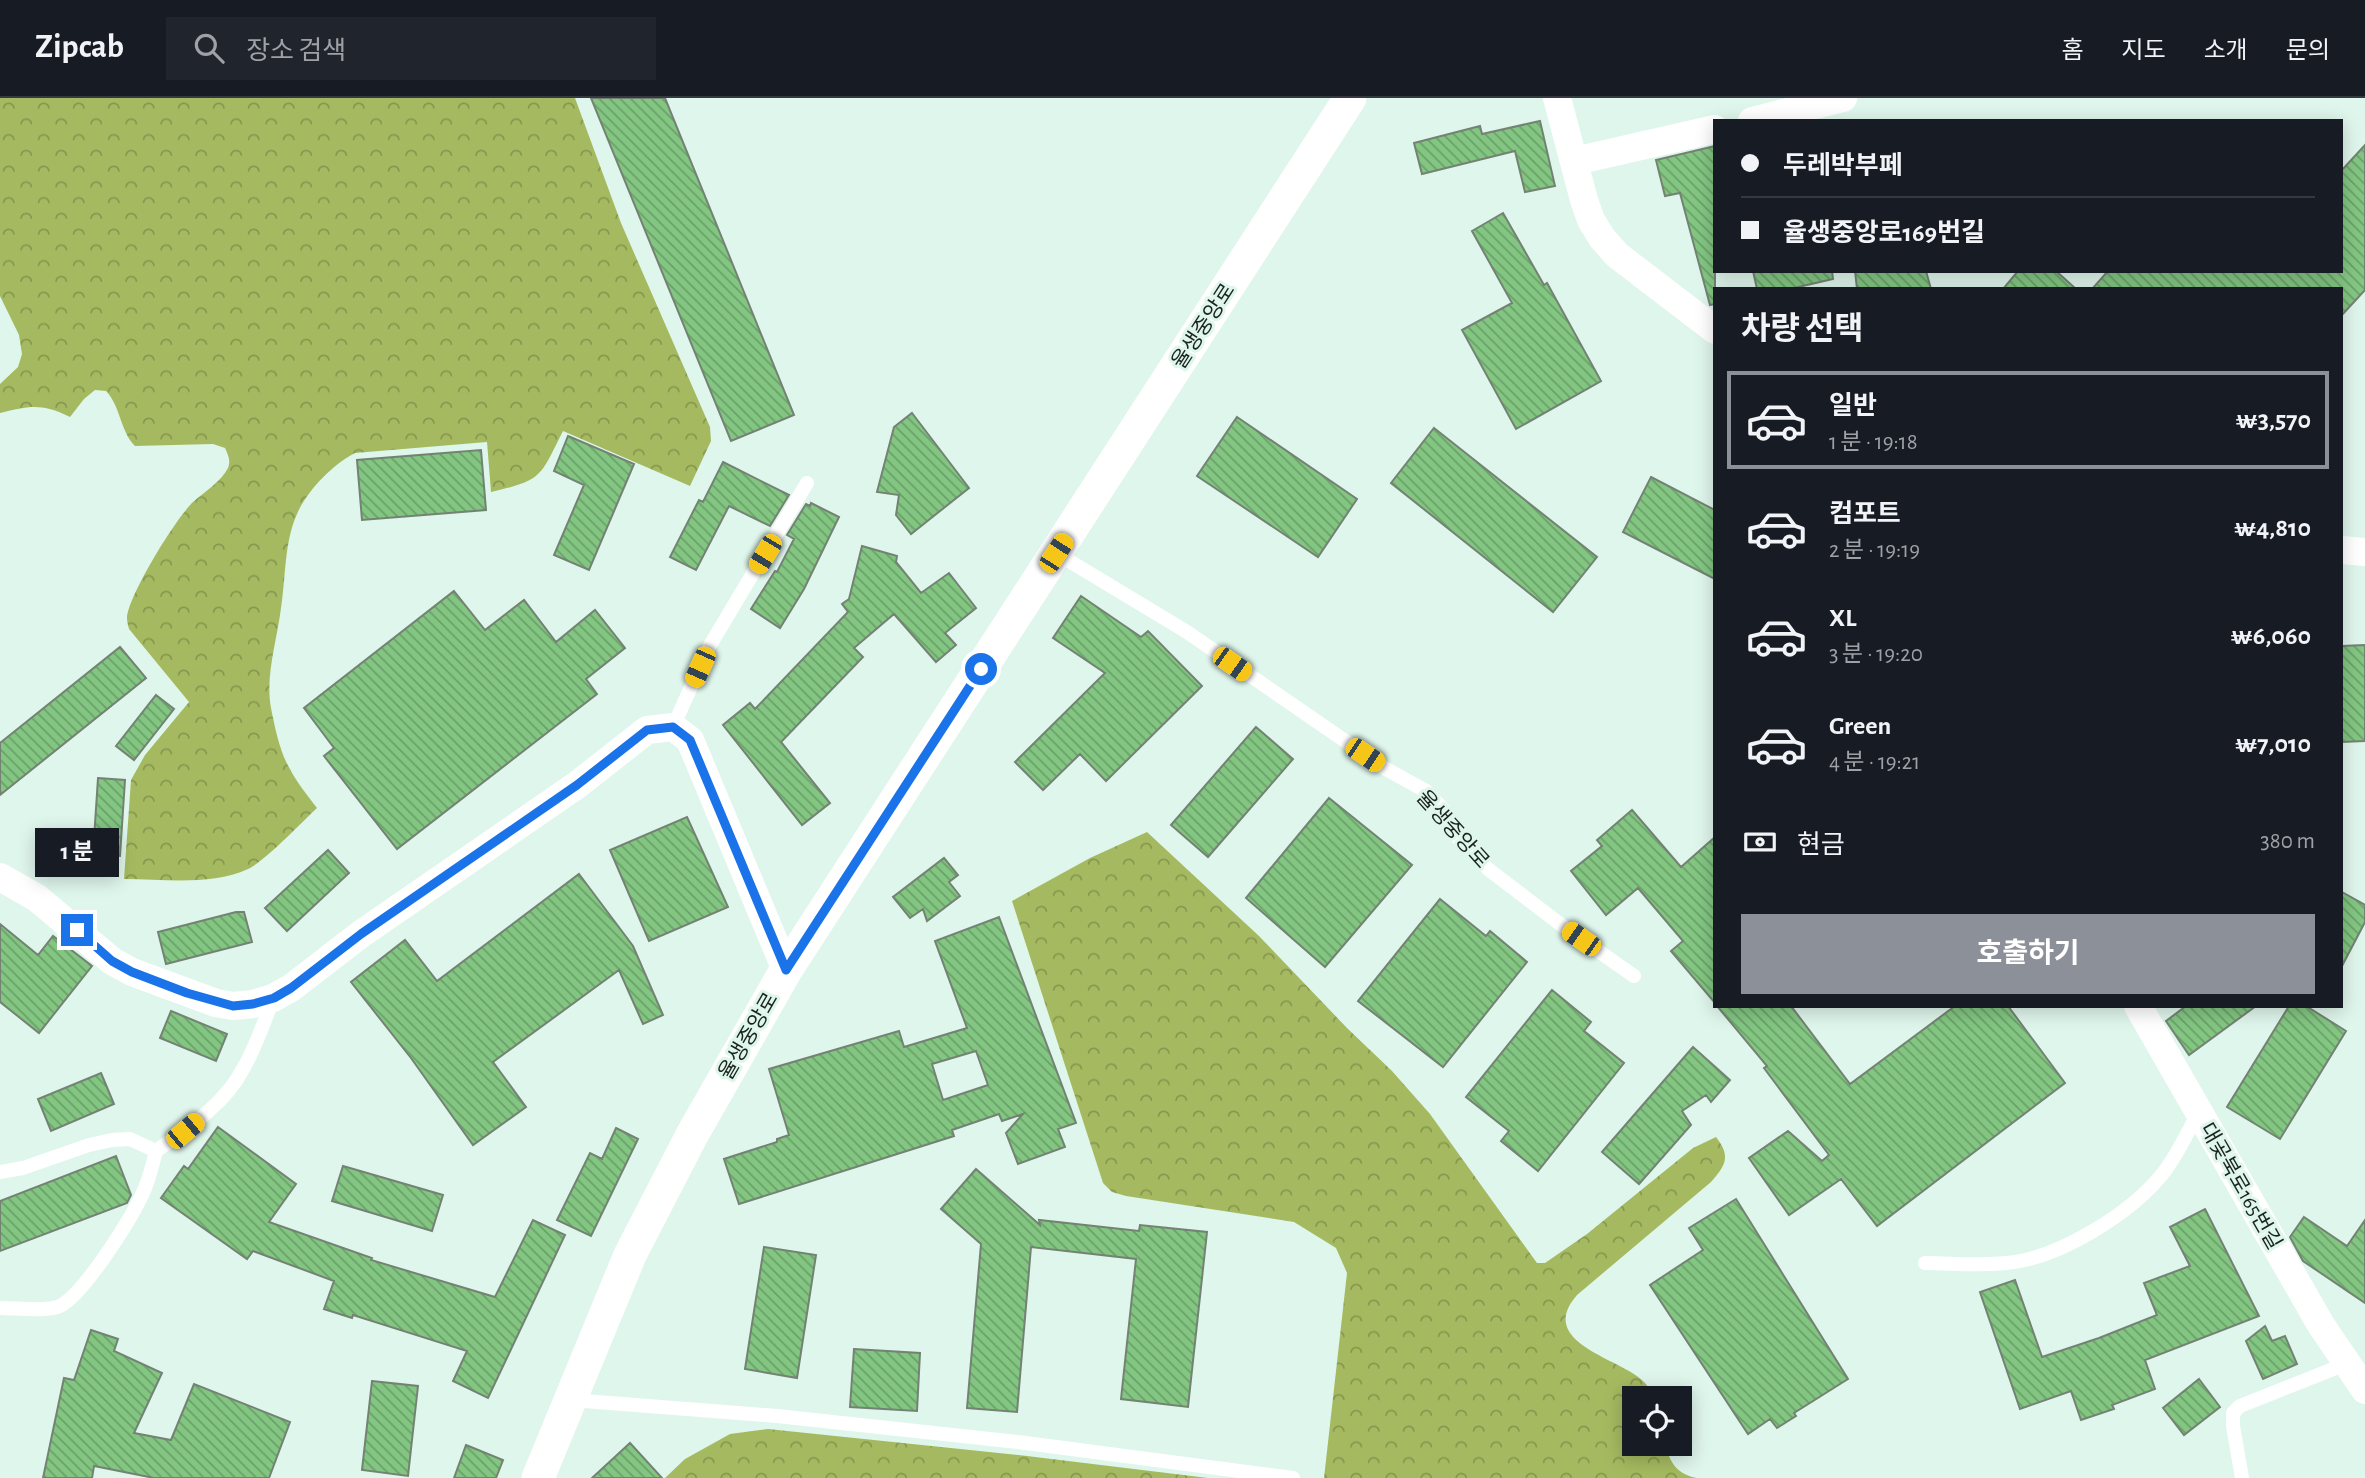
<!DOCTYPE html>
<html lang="ko">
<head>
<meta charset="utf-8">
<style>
  body { margin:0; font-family:"Alegreya Sans","Noto Sans KR",sans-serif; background:#20242c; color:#f1f3f6; height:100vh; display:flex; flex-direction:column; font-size:26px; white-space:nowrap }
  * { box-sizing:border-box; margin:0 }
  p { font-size:23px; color:#9ea1a6 }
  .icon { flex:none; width:38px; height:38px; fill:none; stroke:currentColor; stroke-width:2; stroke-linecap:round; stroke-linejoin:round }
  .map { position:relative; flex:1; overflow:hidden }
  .details { position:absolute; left:1713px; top:189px; width:630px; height:721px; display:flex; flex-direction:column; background:#171b24; border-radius:0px; box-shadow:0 4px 18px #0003 }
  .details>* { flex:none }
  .hud { position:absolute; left:1713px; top:21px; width:630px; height:154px; border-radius:0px; box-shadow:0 4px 18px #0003; display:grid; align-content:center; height:154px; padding:0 28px; background:#171b24 }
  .fabs { position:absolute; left:1622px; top:1288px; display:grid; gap:14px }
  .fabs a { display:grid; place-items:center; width:70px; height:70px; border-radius:0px; background:#171b24; box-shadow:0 4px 18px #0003; font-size:35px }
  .end { position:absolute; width:32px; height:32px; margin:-16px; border:9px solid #1a73e8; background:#fff; box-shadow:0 0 0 4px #fff }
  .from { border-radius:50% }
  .bubble { position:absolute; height:49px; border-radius:0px; background:#171b24; box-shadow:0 4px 18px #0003; font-size:23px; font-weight:700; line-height:49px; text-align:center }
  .car { position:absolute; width:21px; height:42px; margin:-21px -10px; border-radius:9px; box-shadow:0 0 5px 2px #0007; background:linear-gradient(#f5c518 24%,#345 0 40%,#f5c518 0 76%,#345 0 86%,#f5c518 0) }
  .hud b { display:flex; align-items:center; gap:24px; height:66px; font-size:26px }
  .hud b+b { border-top:2px solid #363941 }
  .hud i { width:18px; height:18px; background:#f1f3f6 }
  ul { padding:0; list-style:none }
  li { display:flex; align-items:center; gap:21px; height:98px; margin:0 14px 10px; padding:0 14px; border:4px solid transparent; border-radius:0px }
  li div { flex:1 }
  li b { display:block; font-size:26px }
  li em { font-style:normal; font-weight:700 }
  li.current { border-color:#8c9099 }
  li>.icon { width:63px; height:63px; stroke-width:1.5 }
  h2 { padding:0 28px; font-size:32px; line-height:84px }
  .pay { display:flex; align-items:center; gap:18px; height:77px; padding:0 28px; font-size:26px }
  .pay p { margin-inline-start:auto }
  .button { display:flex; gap:14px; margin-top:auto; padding:14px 28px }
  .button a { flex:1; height:80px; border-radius:0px; background:#8c9099; color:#fff; font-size:28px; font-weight:700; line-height:80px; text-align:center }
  header { display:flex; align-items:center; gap:42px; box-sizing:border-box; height:98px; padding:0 35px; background:#171b24; border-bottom:2px solid #363941 }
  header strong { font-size:33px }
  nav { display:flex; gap:38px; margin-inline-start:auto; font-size:24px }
  .search { width:490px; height:63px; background:#20242c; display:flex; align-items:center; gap:18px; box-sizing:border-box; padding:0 24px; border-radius:0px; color:#9ea1a6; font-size:26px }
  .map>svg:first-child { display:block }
</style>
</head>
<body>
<header>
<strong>Zipcab</strong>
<div class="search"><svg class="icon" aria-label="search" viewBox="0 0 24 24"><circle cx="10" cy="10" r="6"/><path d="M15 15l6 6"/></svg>장소 검색</div>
<nav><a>홈</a><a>지도</a><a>소개</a><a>문의</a></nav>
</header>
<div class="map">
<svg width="2365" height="1380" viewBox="0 0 2365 1380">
  <defs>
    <pattern id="forest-crowns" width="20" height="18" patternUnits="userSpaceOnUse" patternTransform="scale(1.75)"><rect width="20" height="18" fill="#a5ba60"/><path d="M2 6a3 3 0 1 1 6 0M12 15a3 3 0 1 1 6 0" fill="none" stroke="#86974f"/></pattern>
    <pattern id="building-back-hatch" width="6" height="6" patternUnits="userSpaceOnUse" patternTransform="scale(1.75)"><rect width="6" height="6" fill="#83c682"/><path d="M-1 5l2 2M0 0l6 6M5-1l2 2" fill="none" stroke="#6aa06a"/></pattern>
  </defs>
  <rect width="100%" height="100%" fill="#dff6ec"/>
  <path fill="url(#forest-crowns)" d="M0,0H575L621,125L710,329L711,343L690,388L563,333C540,378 544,382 491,394L487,344L355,355C332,367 307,393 297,416C284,445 286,479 281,510C277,543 265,578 271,610C275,630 280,655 290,671C297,685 308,698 317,710C301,725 265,763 248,771C211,788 164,781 124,781L131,682L145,657L189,604L129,531C128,527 127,524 127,520C128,498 176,420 193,404C204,394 221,384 228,370C231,362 228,357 225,350L213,346L135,348C120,333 121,309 106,293L95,292L84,301L70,319C41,305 30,308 0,315V286L18,269L22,256L19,237L0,198Z
    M1147,734L1259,838L1347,930L1392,973L1430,1016L1537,1165H1545L1587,1136L1693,1050L1716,1039C1731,1058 1726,1067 1711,1084L1577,1197C1534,1246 1625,1261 1645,1285C1649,1289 1651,1296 1653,1300H1634V1346H1665C1670,1365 1677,1376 1697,1380H1324L1347,1175L1336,1150L1294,1124L1126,1098L1112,1094L1103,1085L1012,803L1090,760Z
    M768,1331L1027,1358L1208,1380H665L685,1361L730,1336Z"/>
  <path fill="url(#building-back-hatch)" stroke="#748274" stroke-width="2" fill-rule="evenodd" d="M591,0H665L794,317L731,343Z
    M1540,23L1555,88L1525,94L1515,53L1422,76L1414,45L1480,28L1482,36Z
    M2365,47V192L2342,217V191H2092L2108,173H2342V72Z
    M1715,48V206L1710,207L1680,95L1665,98L1656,62Z
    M1503,115L1544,187L1547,185L1601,283L1516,331L1462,232L1512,205L1472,133Z
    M1753,173H1832L1833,181L1790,191H1757Z
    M1855,173H1926L1931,191H1857Z
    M2018,173H2056L2076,191H2003Z
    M912,315L969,390L911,436L896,417L899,397L877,394L894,329Z
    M1237,319L1357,401L1318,459L1197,378Z
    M1434,330L1597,459L1553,514L1391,385Z
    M568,338L634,366L589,472L554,457L584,387L554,373Z
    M481,352L486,412L362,422L357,362Z
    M723,364L789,397L770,428L729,408L696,472L670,459L699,402L703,404Z
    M1651,379L1715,412V481L1623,434Z
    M811,405L839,419L804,491L780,530L751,511L775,473L777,474L794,441L787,437L806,406L810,408Z
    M862,448L897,458L896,464L921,495L949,475L976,510L945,535L956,547L936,564L894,516L854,550L863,559L781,644L830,705L802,727L723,627L750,605L755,611L848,514L842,506L849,501Z
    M454,493L485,532L524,502L556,544L595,512L625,550L586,581L597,596L397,751L324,658L334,650L304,610Z
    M1081,498L1141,539L1148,533L1202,588L1106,683L1080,656L1043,692L1015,664L1105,575L1053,540Z
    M2365,547V643L2342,644V548Z
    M120,549L146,580L0,697V645Z
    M156,597L174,611L134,662L116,648Z
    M1256,629L1293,661L1208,759L1171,727Z
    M98,680L125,682L120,758L93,756Z
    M1329,700L1412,767L1325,869L1246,800Z
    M1632,712L1681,769L1715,739V905L1671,853L1683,843L1638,790L1606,817L1571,773L1602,748L1597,742Z
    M687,719L728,809L649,843L610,752Z
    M328,752L349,775L287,833L265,810Z
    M944,760L958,777L949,784L960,798L927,823L923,811L910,820L893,799Z
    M579,776L633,848L663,917L643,926L619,872L493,964L526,1009L473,1047L411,960L351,884L405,842L437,883Z
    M2342,794L2365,807V824L2342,868Z
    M1440,801L1486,838L1490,833L1527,864L1443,969L1358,903Z
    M236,814H244L252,844L166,866L158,834Z
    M999,819L1076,1025L1058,1031L1065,1049L1018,1066L1006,1035L1023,1016L1002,1023L999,1016L952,1032L954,1038L739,1106L724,1061L777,1044V1041L789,1037L769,971L899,933L904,949L967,930L935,843ZM976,953L988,987L943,1002L932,966Z
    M0,826L38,857L53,838L92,868L39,935L0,904Z
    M1552,892L1591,924L1584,933L1624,965L1538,1073L1501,1043L1509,1033L1466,999Z
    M1717,908H1791L1850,986L1955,908H2008L2065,985L1877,1128L1841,1081L1789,1117L1749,1060L1788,1033L1822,1063L1829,1057L1764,970L1767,968Z
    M2186,908H2256L2189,957L2166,923Z
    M2289,908H2306L2346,933L2280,1041L2227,1009Z
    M171,913L227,936L216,963L160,940Z
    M1693,949L1730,982L1711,1004L1706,997L1682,1013L1691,1027L1639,1086L1602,1054Z
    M101,975L114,1006L51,1033L38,1001Z
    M218,1029L296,1086L269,1124L372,1160L371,1162L495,1199L533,1122L565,1137L488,1300L453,1283L467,1253L353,1217L352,1220L324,1211L334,1183L253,1153L247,1161L161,1100L184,1068L188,1071Z
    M616,1030L638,1041L591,1138L557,1122L590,1055L602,1061Z
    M116,1058L131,1097L127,1105L0,1153V1103Z
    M343,1068L443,1097L432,1133L332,1103Z
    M976,1071L1040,1127L1039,1122L1139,1133L1140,1127L1207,1134L1188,1309L1121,1301L1136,1161L1031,1149L1017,1314L967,1310L981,1146L941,1111Z
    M1736,1101L1848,1281L1794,1315L1796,1318L1777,1330L1770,1321L1748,1336L1650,1187L1703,1152L1689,1130Z
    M2205,1111L2259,1218L2145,1262L2155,1291L2112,1307L2114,1311L2081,1322L2071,1293L2020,1311L1980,1194L2015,1182L2042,1259L2099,1240L2157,1217L2144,1185L2190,1168L2170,1129Z
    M2304,1119L2347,1148L2365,1122V1205L2303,1163L2290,1139Z
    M764,1149L816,1157L797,1280L745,1271Z
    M2265,1228L2272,1243L2285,1238L2297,1266L2263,1281L2246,1243Z
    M91,1232L118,1241L114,1253L162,1275L134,1335L171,1342L194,1286L290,1324L269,1380H154L94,1368L92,1380H43L64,1280L74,1282Z
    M854,1251L920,1255L917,1313L850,1309Z
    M2199,1281L2220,1309L2184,1337L2163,1310Z
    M372,1283L418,1288L408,1378L362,1372Z
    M630,1345L662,1380H592Z
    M466,1347L503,1362L496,1380H454Z"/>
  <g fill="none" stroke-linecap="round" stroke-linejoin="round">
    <path stroke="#fff" stroke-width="14" d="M1056,455L1187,534L1386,671L1426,693L1442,710L1458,740L1488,771L1564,829L1634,878
      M673,629L709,549L807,385
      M0,1074L23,1070L89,1047L112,1042L130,1041L156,1053C187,1031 225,1006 243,971C256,949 264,924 273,901
      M1925,1165C1952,1165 1979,1168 2006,1165C2058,1161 2132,1115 2164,1074C2178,1056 2188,1033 2199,1014
      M0,1210C15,1210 48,1214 60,1208C85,1195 134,1117 145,1090C150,1078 153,1065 156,1053
      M571,1302L777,1318L1018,1344L1293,1380
      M2242,1380L2233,1328V1315L2240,1308L2346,1266"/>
    <path stroke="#fff" stroke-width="28" d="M1557,0L1584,102L1591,122L1602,140L1617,157L1715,232
      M1752,23L1843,0
      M1575,63L1715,31
      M2342,452L2365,454
      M0,779L37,800L112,863L132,874L216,905L233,908L253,906L273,900L291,890L361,836L577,687L647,632L673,629L690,642L786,872
      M2138,908L2321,1227L2365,1292"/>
    <path stroke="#fff" stroke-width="33" d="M538,1380L630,1157L692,1037L786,872L1350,0"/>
  </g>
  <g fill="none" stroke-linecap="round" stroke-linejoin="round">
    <path stroke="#1a73e8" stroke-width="9" d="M77,832L112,863L132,874L187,895L233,908L253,906L274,900L291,890L361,836L577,687L647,632L673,629L690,642L786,872L981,571"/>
  </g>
  <g text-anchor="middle" stroke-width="6" stroke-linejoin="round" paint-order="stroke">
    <g font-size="21" fill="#1b2320" stroke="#dff6ec">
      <text transform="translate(1203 228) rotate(-57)" y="7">율생중앙로</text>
      <text transform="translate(1453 731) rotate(48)" y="7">율생중앙로</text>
      <text transform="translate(748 938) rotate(-60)" y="7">율생중앙로</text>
      <text transform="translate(2241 1088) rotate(60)" y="7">대곶북로165번길</text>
    </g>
  </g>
</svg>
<div class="fabs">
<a><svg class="icon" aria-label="locate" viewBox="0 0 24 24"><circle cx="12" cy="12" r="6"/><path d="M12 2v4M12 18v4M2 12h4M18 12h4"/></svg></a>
</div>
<i class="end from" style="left:981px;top:571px"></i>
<i class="end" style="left:77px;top:832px"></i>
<div class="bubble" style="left:35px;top:730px;width:84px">1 분</div>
<i class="car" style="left:1056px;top:455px;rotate:33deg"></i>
<i class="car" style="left:765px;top:456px;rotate:211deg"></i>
<i class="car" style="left:1232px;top:566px;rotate:125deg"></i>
<i class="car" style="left:700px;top:569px;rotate:204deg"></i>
<i class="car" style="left:1365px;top:657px;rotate:124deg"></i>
<i class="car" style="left:1581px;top:841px;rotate:305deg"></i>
<i class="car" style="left:185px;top:1033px;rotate:50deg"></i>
<div class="hud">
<b><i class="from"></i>두레박부페</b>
<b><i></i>율생중앙로169번길</b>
</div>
<section class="details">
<h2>차량 선택</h2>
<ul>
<li class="current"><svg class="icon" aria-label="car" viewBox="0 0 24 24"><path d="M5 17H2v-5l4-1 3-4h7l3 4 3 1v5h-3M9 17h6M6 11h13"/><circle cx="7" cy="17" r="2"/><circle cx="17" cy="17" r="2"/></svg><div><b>일반</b><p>1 분 · 19:18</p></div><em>₩3,570</em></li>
<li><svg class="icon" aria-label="car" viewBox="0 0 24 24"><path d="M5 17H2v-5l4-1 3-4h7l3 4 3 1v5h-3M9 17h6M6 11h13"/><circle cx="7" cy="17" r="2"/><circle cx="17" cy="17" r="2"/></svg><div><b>컴포트</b><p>2 분 · 19:19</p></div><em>₩4,810</em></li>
<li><svg class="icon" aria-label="car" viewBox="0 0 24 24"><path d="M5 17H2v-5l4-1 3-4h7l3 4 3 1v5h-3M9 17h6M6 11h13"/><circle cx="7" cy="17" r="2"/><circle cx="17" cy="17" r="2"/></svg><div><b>XL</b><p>3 분 · 19:20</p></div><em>₩6,060</em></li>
<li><svg class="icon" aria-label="car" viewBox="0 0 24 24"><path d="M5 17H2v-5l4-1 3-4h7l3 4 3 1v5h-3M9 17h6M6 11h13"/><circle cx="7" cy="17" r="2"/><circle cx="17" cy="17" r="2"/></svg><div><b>Green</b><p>4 분 · 19:21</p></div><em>₩7,010</em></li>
</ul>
<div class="pay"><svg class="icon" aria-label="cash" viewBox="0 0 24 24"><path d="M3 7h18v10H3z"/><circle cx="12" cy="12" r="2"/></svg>현금<p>380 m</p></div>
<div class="button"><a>호출하기</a></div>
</section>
</div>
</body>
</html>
